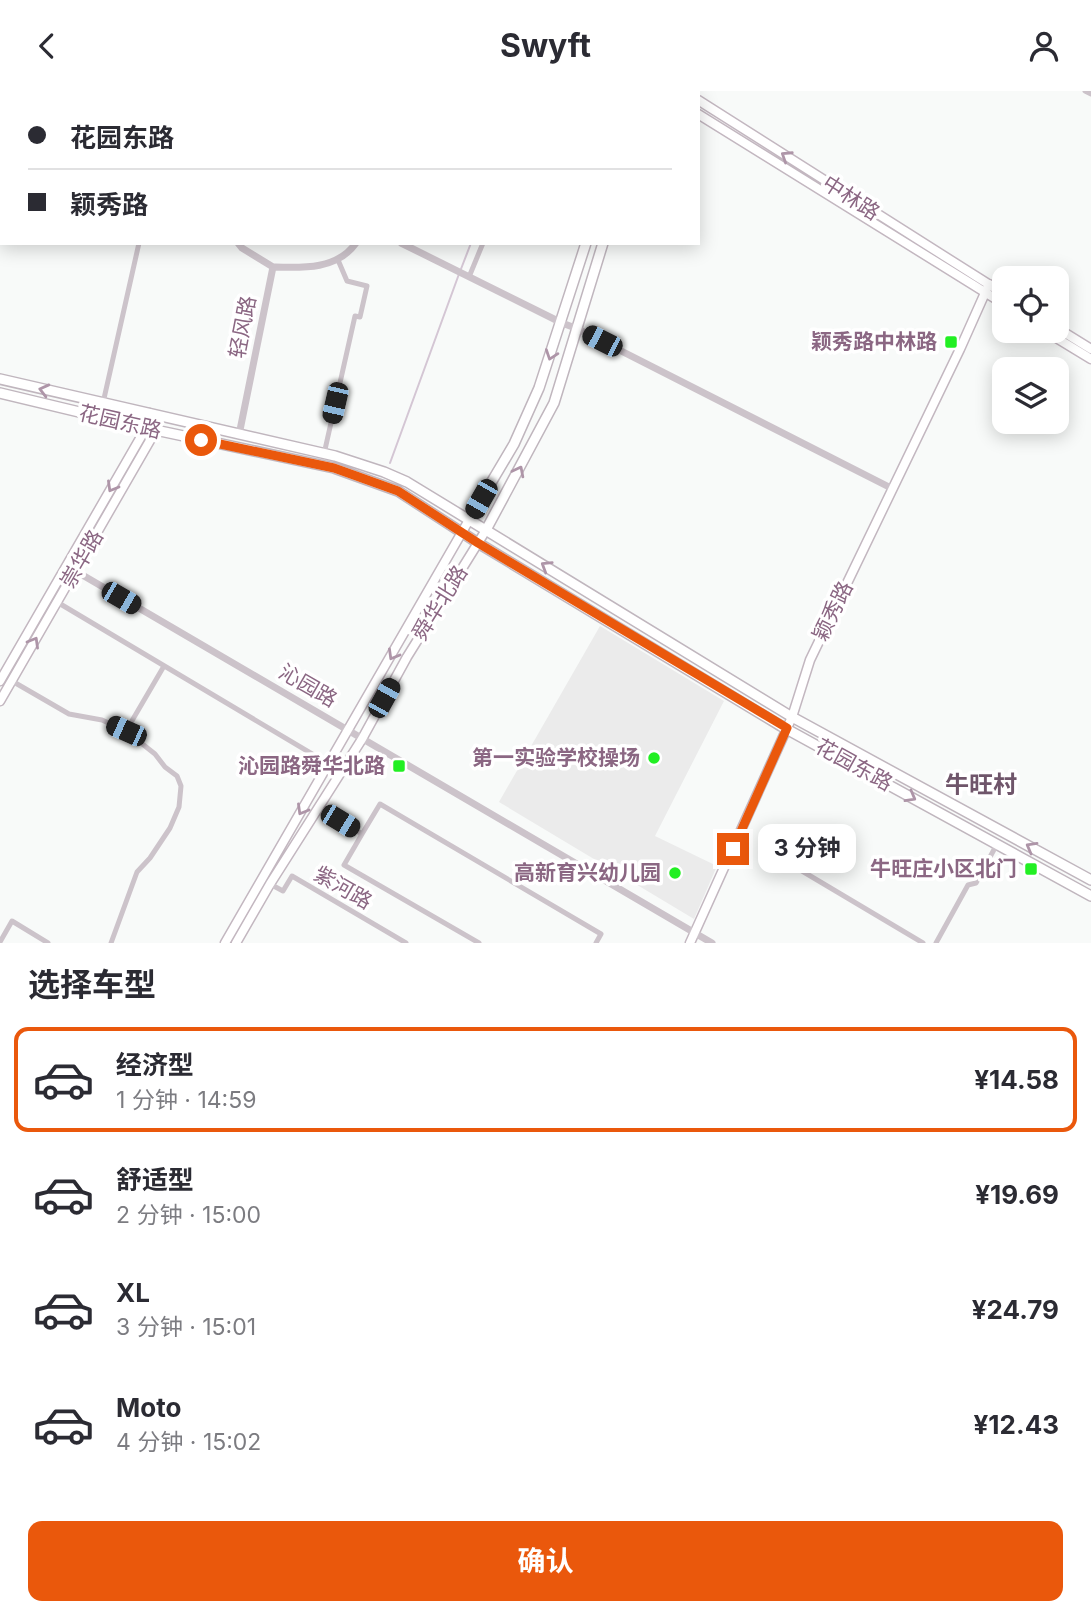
<!DOCTYPE html>
<html lang="zh">
<head>
<meta charset="utf-8">
<style>
  body { margin:0; font-family:Inter,"Noto Sans SC",sans-serif; background:#f2f2f3; color:#2b2b33; height:100vh; display:flex; flex-direction:column; font-size:26px; white-space:nowrap }
  * { box-sizing:border-box; margin:0 }
  p { font-size:23px; color:#7c7c81 }
  .icon { flex:none; width:38px; height:38px; fill:none; stroke:currentColor; stroke-width:2; stroke-linecap:round; stroke-linejoin:round }
  .map { position:relative; height:852px; overflow:hidden }
  .panel { display:flex; flex-direction:column; background:#fff; flex:1 }
  .panel>* { flex:none }
  .guide { position:absolute; left:0px; top:0px; width:700px; height:154px; box-shadow:0 4px 18px #0003; display:grid; align-content:center; height:154px; padding:0 28px; background:#fff }
  .fabs { position:absolute; left:992px; top:175px; display:grid; gap:14px }
  .fabs a { display:grid; place-items:center; width:77px; height:77px; border-radius:14px; background:#fff; box-shadow:0 4px 18px #0003; font-size:35px }
  .end { position:absolute; width:32px; height:32px; margin:-16px; border:9px solid #ea580c; background:#fff; box-shadow:0 0 0 4px #fff }
  .from { border-radius:50% }
  .bubble { position:absolute; height:49px; border-radius:14px; background:#fff; box-shadow:0 4px 18px #0003; font-size:23px; font-weight:700; line-height:49px; text-align:center }
  .car { position:absolute; width:21px; height:42px; margin:-21px -10px; border-radius:9px; box-shadow:0 0 5px 2px #0007; background:linear-gradient(#222 24%,#8ab4d8 0 40%,#222 0 76%,#8ab4d8 0 86%,#222 0) }
  .guide b { display:flex; align-items:center; gap:24px; height:66px; font-size:26px }
  .guide b+b { border-top:2px solid #e1e1e2 }
  .guide i { width:18px; height:18px; background:#2b2b33 }
  ul { padding:0; list-style:none }
  li { display:flex; align-items:center; gap:21px; height:105px; margin:0 14px 10px; padding:0 14px; border:4px solid transparent; border-radius:14px }
  li div { flex:1 }
  li b { display:block; font-size:26px }
  li em { font-style:normal; font-weight:700 }
  li.active { border-color:#ea580c }
  li>.icon { width:63px; height:63px; stroke-width:1.5 }
  h2 { padding:0 28px; font-size:32px; line-height:84px }
  .primary-button { display:flex; gap:14px; margin-top:auto; padding:14px 28px }
  .primary-button a { flex:1; height:80px; border-radius:14px; background:#ea580c; color:#fff; font-size:28px; font-weight:700; line-height:80px; text-align:center }
  header { display:flex; justify-content:space-between; align-items:center; height:91px; padding:0 28px; background:#fff; font-size:32px; font-weight:700 }
  .map>svg:first-child { display:block }
</style>
</head>
<body>
<header><svg class="icon" aria-label="back" viewBox="0 0 24 24"><path d="M15 5l-7 7 7 7"/></svg>Swyft<svg class="icon" aria-label="person" viewBox="0 0 24 24"><circle cx="12" cy="8" r="4"/><path d="M4 21q1-7 8-7t8 7"/></svg></header>
<div class="map">
<svg width="1091" height="852" viewBox="0 0 1091 852">
  <rect width="100%" height="100%" fill="#f8faf9"/>
  <path fill="#ebebeb" d="M600,535L724,610L655,745L717,775L694,828L499,711Z"/>
  <g fill="none" stroke-linecap="round" stroke-linejoin="round">
    <path stroke="#d4c6d4" stroke-width="2" d="M534,2L535,0
      M461,178L471,152
      M390,372L459,183"/>
    <g stroke="#c3b7c0" stroke-width="11">
      <path id="secondary" d="M683,0L686,2
        M698,9L1004,203
        M698,23L1004,213
        M1057,237L1091,258
        M1045,240L1091,268
        M0,590L146,337L149,322
        M0,610L156,339L159,325
        M225,852L469,429
        M236,852L270,793L362,648L407,566L486,439
        M690,852L792,626L810,569L960,258L989,193"/>
    </g>
    <g stroke="#c0b6be" stroke-width="12">
      <path id="primary" d="M33,2L34,0
        M54,2L55,0
        M644,2L645,0
        M662,2L663,0
        M0,70L2,66
        M0,120L2,117
        M0,288L335,365L384,381L407,391L792,626L1091,789
        M0,302L146,337L334,377L398,400L478,452L781,635L1091,805
        M469,429L514,353L539,297L586,152
        M486,439L554,312L603,152"/>
    </g>
    <path stroke="#ccc3ca" stroke-width="5" d="M496,0L498,2
      M1085,0L1091,3
      M355,2L356,0
      M469,186L483,152
      M103,312L139,152
      M324,363L355,225L360,226L367,195L347,190L338,169
      M57,511L329,673
      M12,590L69,623L102,629L126,640L155,663L165,676L177,685L181,695L179,716L170,737L150,767L137,781L111,852
      M126,640L164,575
      M318,717L362,743L344,774L479,852
      M362,743L380,713L601,843L596,852
      M765,758L923,852
      M270,793L283,800L292,785L406,852
      M0,851L12,830L48,852
      M936,852L968,794L976,792L997,753"/>
    <path stroke="#ccc3ca" stroke-width="7" d="M107,0L110,2
      M255,2L256,0
      M452,2L453,0
      M238,152L242,157L273,176L239,344
      M401,152L562,232L578,238L893,398
      M273,176C302,177 337,179 356,152
      M67,475L712,852"/>
    <use href="#secondary" stroke="#fff" stroke-width="8"/>
    <use href="#primary" stroke="#fff" stroke-width="9"/>
  </g>
  <defs><path id="oneway-chevron" d="M-2-3.5L2.5 0L-2 3.5" fill="none" stroke-width="1.6" stroke-linecap="round" stroke-linejoin="round" transform="scale(1.75)"/></defs>
  <g stroke="#ae95a8">
    <use href="#oneway-chevron" transform="translate(786 65) rotate(-147)"/>
    <use href="#oneway-chevron" transform="translate(551 264) rotate(109)"/>
    <use href="#oneway-chevron" transform="translate(44 299) rotate(-166)"/>
    <use href="#oneway-chevron" transform="translate(519 380) rotate(-63)"/>
    <use href="#oneway-chevron" transform="translate(112 396) rotate(120)"/>
    <use href="#oneway-chevron" transform="translate(546 475) rotate(-148)"/>
    <use href="#oneway-chevron" transform="translate(34 551) rotate(-60)"/>
    <use href="#oneway-chevron" transform="translate(393 564) rotate(120)"/>
    <use href="#oneway-chevron" transform="translate(911 706) rotate(29)"/>
    <use href="#oneway-chevron" transform="translate(302 719) rotate(120)"/>
    <use href="#oneway-chevron" transform="translate(1031 756) rotate(-151)"/>
  </g>
  <g fill="none" stroke-linecap="round" stroke-linejoin="round">
    <path stroke="#ea580c" stroke-width="9" d="M201,349L334,377L398,400L478,452L787,637L733,758"/>
  </g>
  <g fill="#22ef23" stroke="#fff" stroke-width="2.5">
    <rect x="944" y="244" width="14" height="14" rx="3.5"/>
    <circle cx="654" cy="667" r="7"/>
    <rect x="392" y="668" width="14" height="14" rx="3.5"/>
    <rect x="1024" y="771" width="14" height="14" rx="3.5"/>
    <circle cx="675" cy="782" r="7"/>
  </g>
  <g text-anchor="middle" stroke-width="7" stroke-linejoin="round" paint-order="stroke">
    <g font-size="21" fill="#8b6783" stroke="#fff">
      <text transform="translate(851 107) rotate(33)" y="7">中林路</text>
      <text transform="translate(243 236) rotate(-79)" y="7">轻风路</text>
      <text transform="translate(120 331) rotate(13)" y="7">花园东路</text>
      <text transform="translate(82 468) rotate(-60)" y="7">崇华路</text>
      <text transform="translate(440 512) rotate(-58)" y="7">舜华北路</text>
      <text transform="translate(833 520) rotate(-64)" y="7">颖秀路</text>
      <text transform="translate(308 595) rotate(30)" y="7">沁园路</text>
      <text transform="translate(854 674) rotate(29)" y="7">花园东路</text>
      <text transform="translate(343 797) rotate(30)" y="7">紫河路</text>
    </g>
    <g font-size="21" font-weight="bold" fill="#8b6783" stroke="#fff" text-anchor="end">
      <text x="937" y="258">颖秀路中林路</text>
      <text x="640" y="674">第一实验学校操场</text>
      <text x="385" y="682">沁园路舜华北路</text>
      <text x="1017" y="785">牛旺庄小区北门</text>
      <text x="661" y="789">高新育兴幼儿园</text>
    </g>
    <g font-size="24" font-weight="bold" fill="#6f556a" stroke="#fff">
      <text x="981" y="702">牛旺村</text>
    </g>
  </g>
</svg>
<div class="fabs">
<a><svg class="icon" aria-label="locate" viewBox="0 0 24 24"><circle cx="12" cy="12" r="6"/><path d="M12 2v4M12 18v4M2 12h4M18 12h4"/></svg></a>
<a><svg class="icon" aria-label="layers" viewBox="0 0 24 24"><path d="M12 4l9 5-9 5-9-5zM3 14l9 5 9-5"/></svg></a>
</div>
<i class="end from" style="left:201px;top:349px"></i>
<i class="end" style="left:733px;top:758px"></i>
<div class="bubble" style="left:758px;top:733px;width:98px">3 分钟</div>
<i class="car" style="left:602px;top:250px;rotate:297deg"></i>
<i class="car" style="left:335px;top:312px;rotate:193deg"></i>
<i class="car" style="left:481px;top:408px;rotate:210deg"></i>
<i class="car" style="left:121px;top:507px;rotate:120deg"></i>
<i class="car" style="left:384px;top:607px;rotate:29deg"></i>
<i class="car" style="left:126px;top:640px;rotate:294deg"></i>
<i class="car" style="left:340px;top:730px;rotate:121deg"></i>
<div class="guide">
<b><i class="from"></i>花园东路</b>
<b><i></i>颖秀路</b>
</div>
</div>
<section class="panel">
<h2>选择车型</h2>
<ul>
<li class="active"><svg class="icon" aria-label="car" viewBox="0 0 24 24"><path d="M5 17H2v-5l4-1 3-4h7l3 4 3 1v5h-3M9 17h6M6 11h13"/><circle cx="7" cy="17" r="2"/><circle cx="17" cy="17" r="2"/></svg><div><b>经济型</b><p>1 分钟 · 14:59</p></div><em>¥14.58</em></li>
<li><svg class="icon" aria-label="car" viewBox="0 0 24 24"><path d="M5 17H2v-5l4-1 3-4h7l3 4 3 1v5h-3M9 17h6M6 11h13"/><circle cx="7" cy="17" r="2"/><circle cx="17" cy="17" r="2"/></svg><div><b>舒适型</b><p>2 分钟 · 15:00</p></div><em>¥19.69</em></li>
<li><svg class="icon" aria-label="car" viewBox="0 0 24 24"><path d="M5 17H2v-5l4-1 3-4h7l3 4 3 1v5h-3M9 17h6M6 11h13"/><circle cx="7" cy="17" r="2"/><circle cx="17" cy="17" r="2"/></svg><div><b>XL</b><p>3 分钟 · 15:01</p></div><em>¥24.79</em></li>
<li><svg class="icon" aria-label="car" viewBox="0 0 24 24"><path d="M5 17H2v-5l4-1 3-4h7l3 4 3 1v5h-3M9 17h6M6 11h13"/><circle cx="7" cy="17" r="2"/><circle cx="17" cy="17" r="2"/></svg><div><b>Moto</b><p>4 分钟 · 15:02</p></div><em>¥12.43</em></li>
</ul>
<div class="primary-button"><a>确认</a></div>
</section>
</body>
</html>
